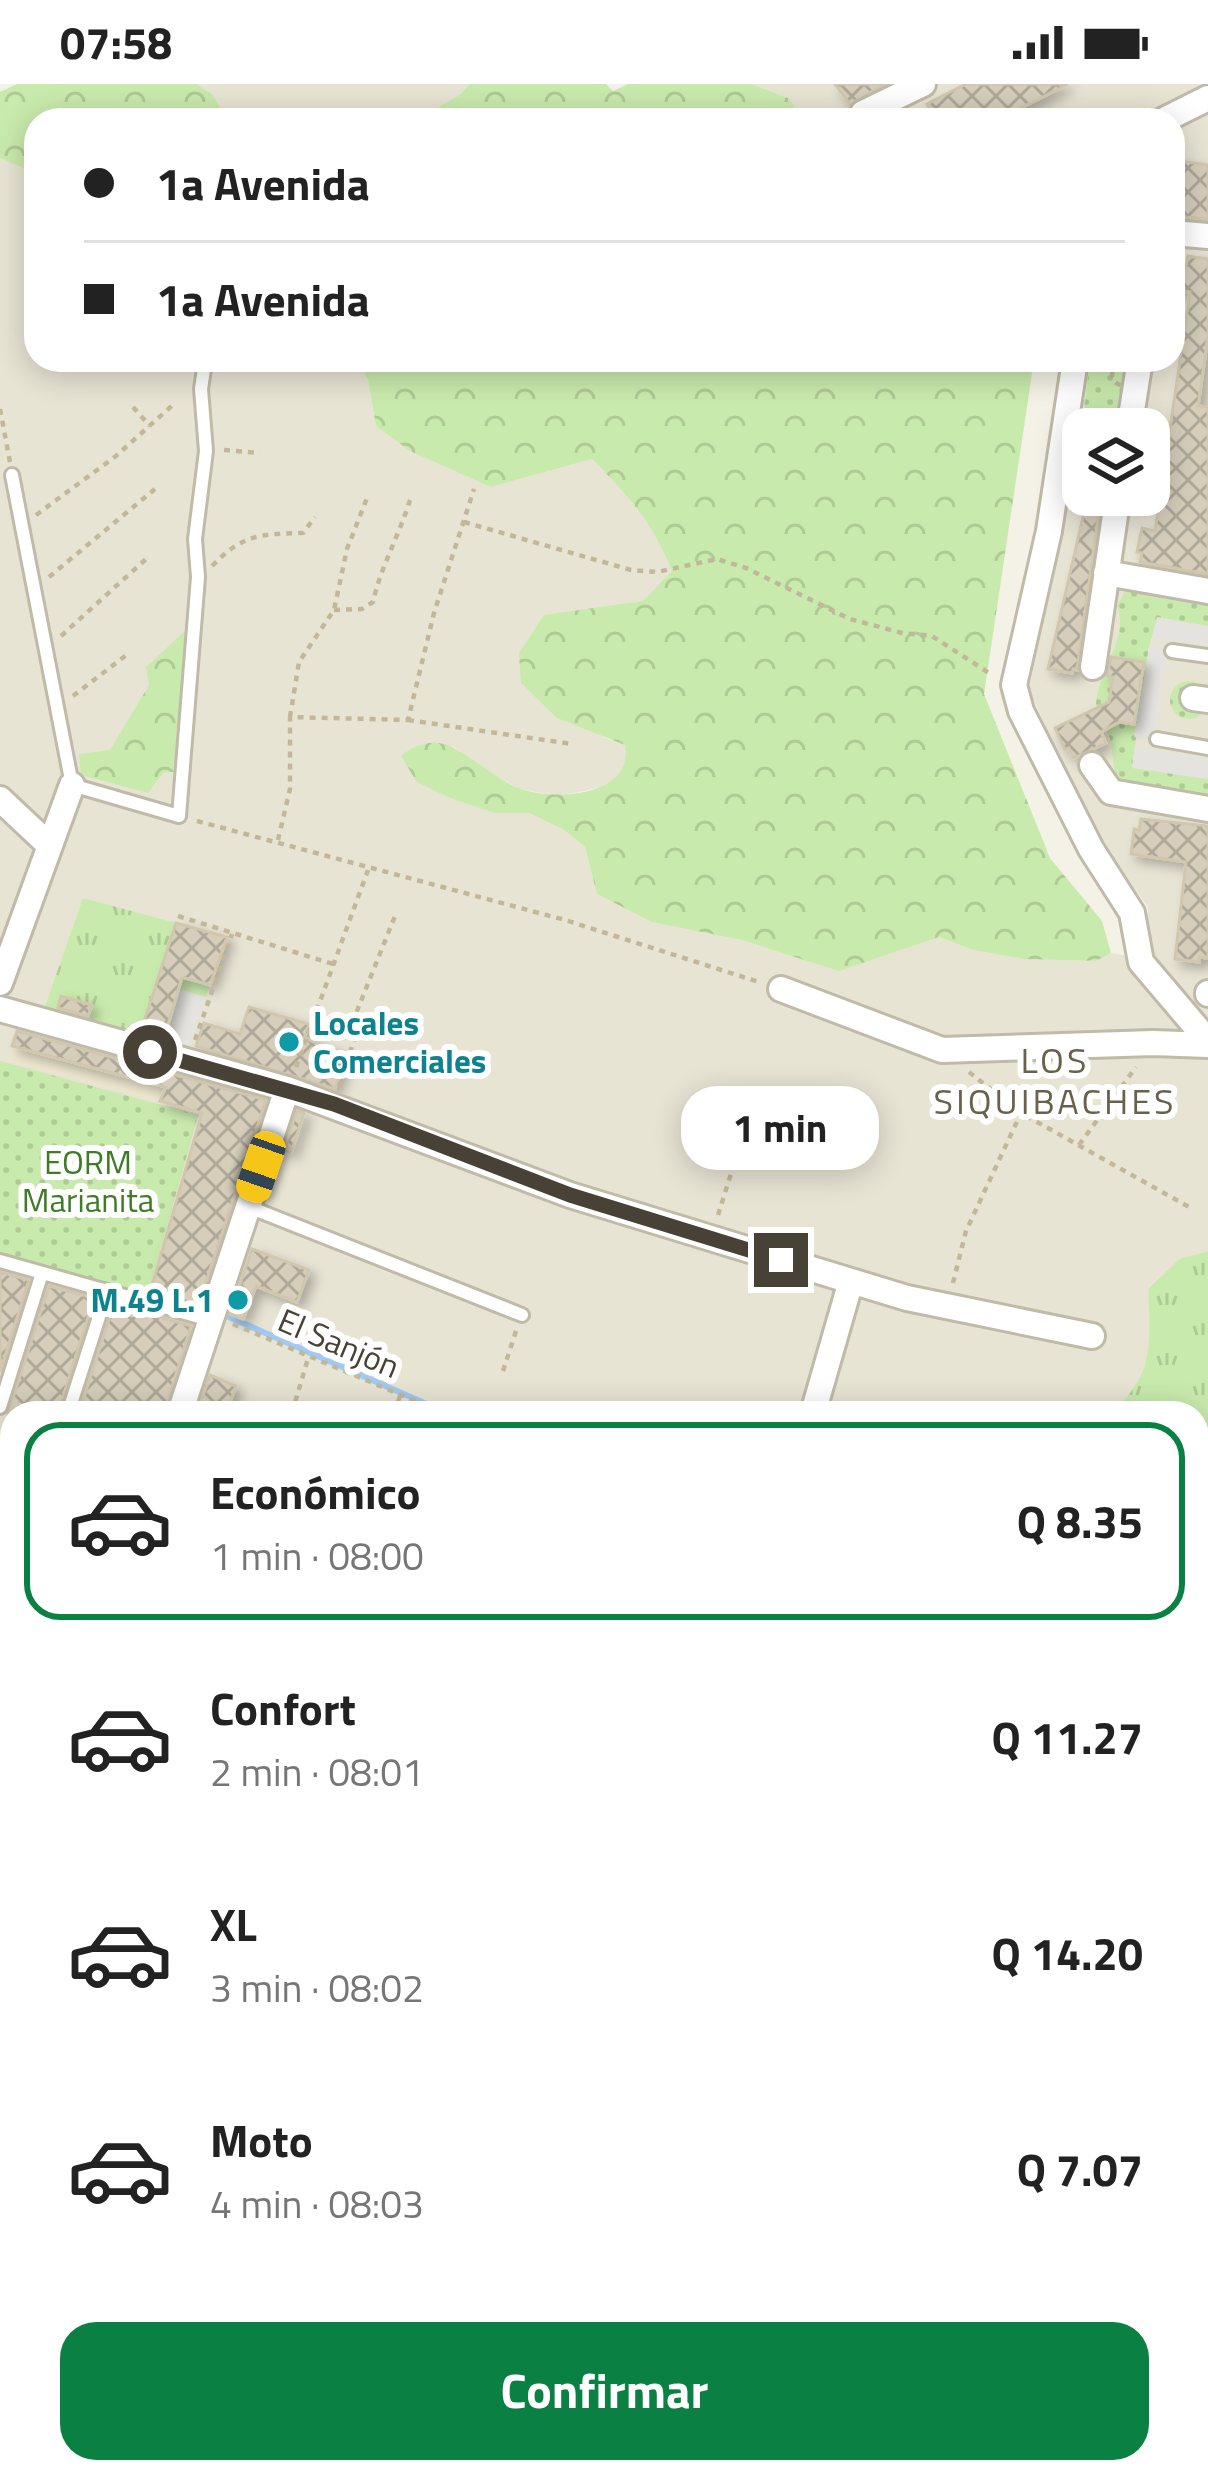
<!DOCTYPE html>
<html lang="es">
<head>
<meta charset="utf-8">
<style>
  body { margin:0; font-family:"Titillium Web",sans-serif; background:#f6f6f6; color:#222; height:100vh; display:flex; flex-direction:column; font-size:45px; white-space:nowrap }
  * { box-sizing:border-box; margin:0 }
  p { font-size:39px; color:#767676 }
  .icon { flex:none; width:66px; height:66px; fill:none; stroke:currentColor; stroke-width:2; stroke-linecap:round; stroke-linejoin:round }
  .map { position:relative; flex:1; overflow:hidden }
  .sheet { position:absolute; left:0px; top:1317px; width:1209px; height:1083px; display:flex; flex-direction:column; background:#fff; border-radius:36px 36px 0 0; box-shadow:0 6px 30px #0003 }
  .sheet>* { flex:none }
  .top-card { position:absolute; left:24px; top:24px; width:1161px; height:264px; border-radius:36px; box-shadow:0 6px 30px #0003; display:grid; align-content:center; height:264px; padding:0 60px; background:#fff }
  .buttons { position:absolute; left:1062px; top:324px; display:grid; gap:24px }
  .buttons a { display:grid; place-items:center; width:108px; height:108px; border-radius:24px; background:#fff; box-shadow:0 6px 30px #0003; font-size:60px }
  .end { position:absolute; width:54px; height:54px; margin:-27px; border:15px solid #474235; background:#fff; box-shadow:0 0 0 6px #fff }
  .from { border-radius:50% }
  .bubble { position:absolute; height:84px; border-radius:36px; background:#fff; box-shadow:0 6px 30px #0003; font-size:39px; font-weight:700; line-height:84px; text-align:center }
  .car { position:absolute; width:36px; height:72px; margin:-36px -18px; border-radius:15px; box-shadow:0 0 9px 3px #0007; background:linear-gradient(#f5c518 24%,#345 0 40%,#f5c518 0 76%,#345 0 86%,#f5c518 0) }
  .top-card b { display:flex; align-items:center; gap:42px; height:114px; font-size:45px }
  .top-card b+b { border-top:3px solid #e0e0e0 }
  .top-card i { width:30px; height:30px; background:#222 }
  ul { padding:21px 0 0; list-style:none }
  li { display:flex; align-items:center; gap:36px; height:198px; margin:0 24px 18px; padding:0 36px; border:6px solid transparent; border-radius:36px }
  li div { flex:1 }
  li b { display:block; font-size:45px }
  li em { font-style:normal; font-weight:700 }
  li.current { border-color:#0b8043 }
  li>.icon { width:108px; height:108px; stroke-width:1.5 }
  .button { display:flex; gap:24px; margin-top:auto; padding:24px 60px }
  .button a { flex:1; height:138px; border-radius:36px; background:#0b8043; color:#fff; font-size:48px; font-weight:700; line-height:138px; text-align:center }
  .status { display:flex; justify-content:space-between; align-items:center; height:84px; padding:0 60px; background:#fff; direction:ltr }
  .status svg { height:33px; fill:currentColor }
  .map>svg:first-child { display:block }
</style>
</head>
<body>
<div class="status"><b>07:58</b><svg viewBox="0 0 49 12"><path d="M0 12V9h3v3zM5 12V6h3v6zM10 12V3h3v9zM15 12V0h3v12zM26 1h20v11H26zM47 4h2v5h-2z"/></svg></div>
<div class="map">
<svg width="1208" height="2398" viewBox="0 0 1208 2398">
  <defs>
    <pattern id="grass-tufts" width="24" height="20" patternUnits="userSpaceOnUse" patternTransform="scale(3)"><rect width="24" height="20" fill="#c9eaad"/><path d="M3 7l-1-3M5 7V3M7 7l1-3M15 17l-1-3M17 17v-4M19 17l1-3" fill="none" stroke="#aeca95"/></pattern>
    <pattern id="forest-crowns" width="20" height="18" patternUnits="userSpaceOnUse" patternTransform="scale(3)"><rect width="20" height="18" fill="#c9eaad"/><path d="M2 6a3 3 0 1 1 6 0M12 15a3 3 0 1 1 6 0" fill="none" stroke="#aeca95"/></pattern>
    <pattern id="park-dots" width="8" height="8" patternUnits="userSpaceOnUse" patternTransform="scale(3)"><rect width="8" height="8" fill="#c9eaad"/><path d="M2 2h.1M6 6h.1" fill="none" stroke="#aeca95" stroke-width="1.8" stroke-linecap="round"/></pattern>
    <pattern id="building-cross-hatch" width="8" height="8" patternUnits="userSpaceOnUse" patternTransform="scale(3)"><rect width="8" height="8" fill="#d6cebb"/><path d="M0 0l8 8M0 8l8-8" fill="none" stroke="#afa999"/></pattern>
    <filter id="shadow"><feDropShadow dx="6" dy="6" stdDeviation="6" flood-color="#0004"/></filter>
  </defs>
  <rect width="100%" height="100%" fill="#f4f1e6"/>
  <path fill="#e8e4d4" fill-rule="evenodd" d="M197,0H469L461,10L415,36H228L212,10Z
    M752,0H1208V1167L1179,1175L1148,1205L1152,1262L1133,1310L1110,1329H12V2199L0,2198V74L36,90V276H356L368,296L376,342L491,403L592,375L630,413L656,448L673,488L643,517L602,653L625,661L628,675L619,692L603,703L558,712L520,705L471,678L452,661L495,729H529L564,746L585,763L597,810L652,837L742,856L838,886L939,853L973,866L1024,875L1096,877L1111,869L1148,875V823L1091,747L1029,605L1077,377L1090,276H1173V36H802L790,15ZM1083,345H1149V411H1083Z
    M1208,1595V1764L1204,1771L1208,1776V2105L1197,2098V1598Z
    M1197,2127L1208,2136V2275L1197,2290Z
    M47,2388H591L622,2398H45Z"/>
  <path fill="#eee8cf" d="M20,936L274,1004L203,1221L151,1207L201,1029L7,977Z"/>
  <path fill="url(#grass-tufts)" d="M83,814L176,839L161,888L210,901L206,913L156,899L138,957L85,943L91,921L62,912L55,934L42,931Z
    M1208,1167V1595L1197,1598V1329H1111C1154,1292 1151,1258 1148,1205L1179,1175Z
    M592,2388H1197L1208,2398H622Z"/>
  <path fill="url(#forest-crowns)" d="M17,0H197L212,10L228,36H36V90L0,74V8Z
    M469,0H606L613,7L628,0H752L790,15L802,36H415L461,10Z
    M356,276H1034L984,610L1050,774L1102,837L1111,869L1096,877L1024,875L973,866L939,853L839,887L742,856L652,838L597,810L585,763L564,746L529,729H495L450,714L417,698L401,672C413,662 428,656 444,660C457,662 497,695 516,703C550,718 634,714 625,661L557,634L521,599L519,569L544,531L643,517L672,487C653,439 629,412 592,375L491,403L410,367L376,342L368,296Z
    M188,544L176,688H164L148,709L81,691L79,670L110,666L149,601L146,583Z
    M1208,1405V1522L1197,1516V1409Z
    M0,1540L12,1543V1829L0,1826Z
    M1197,2073L1208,2083V2131L1197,2140Z
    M0,2198L12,2199V2388H47L45,2398H0Z
    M1197,2242L1208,2253V2398H727L717,2388H1197Z"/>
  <path fill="url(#park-dots)" d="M1090,276H1138L1130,345L1081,346Z
    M1126,505L1208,518V542L1157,534L1149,563L1132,683L1208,695V715L1120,700C1111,684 1114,672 1110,655C1106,644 1096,633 1096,620C1098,586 1130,553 1117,522Z
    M1170 616a19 19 0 1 1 38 0a19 19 0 1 1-38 0Z
    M0,977L198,1031L148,1210L0,1169Z"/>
  <path fill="#e5e3df" d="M1157,533L1208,542V561L1153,554Z
    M1149,563L1168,566L1154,656L1134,653Z
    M1135,663L1208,676V695L1132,684Z
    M178,905L206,913L186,970L161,964Z
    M0,1440L12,1443V1514L0,1510Z"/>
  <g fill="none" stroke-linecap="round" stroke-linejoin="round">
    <path stroke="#a0c9f3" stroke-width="6" d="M150,1215L158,1212L207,1226
      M220,1229L447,1329
      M1197,2109L1208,2117
      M1104,2398L1107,2388"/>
  </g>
  <path fill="url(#building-cross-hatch)" stroke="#d1c7ae" stroke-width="3" filter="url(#shadow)" d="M835,0H885L850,20Z
    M966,0H1068L997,36H935L927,20Z
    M1173,76L1208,81V135L1173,132Z
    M1188,172L1208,175V252L1198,322L1208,323V490L1140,478L1142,469L1137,468L1142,444L1155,447L1190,208L1177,206L1182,182L1186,183Z
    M1088,411L1101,412L1077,586L1073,585L1072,589L1048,585Z
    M1111,573L1144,578L1134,640L1119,638L1101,648L1106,659L1074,674L1069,664L1065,666L1055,644L1109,618L1113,593L1107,592Z
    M1141,735L1208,742V874L1199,873V878L1175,875L1186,778L1131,770L1134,745L1139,746Z
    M176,839L227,853L210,901L182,893L164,954L141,947Z
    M61,912L92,921L88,932L58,924Z
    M249,923L309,940L304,954L347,970L335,1005L196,962L204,939L240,950Z
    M17,947L266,1016L198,1222L150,1208L202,1029L160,1017L166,1003L12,962Z
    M297,1026L304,1029L291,1069L284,1066Z
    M252,1165L309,1186L297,1218L256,1202L243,1235L230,1230Z
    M0,1188L29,1196L0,1288Z
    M49,1202L94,1214L58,1329H8Z
    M114,1220L191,1242L164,1329H79Z
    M210,1291L236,1302L226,1329H197Z"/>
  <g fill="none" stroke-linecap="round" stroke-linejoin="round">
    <g stroke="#c0baa8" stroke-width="18">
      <path id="service" d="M12,391L72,701L179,732L198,493L195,455L206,367L201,305L204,285
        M1172,567L1208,572
        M1157,655L1208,664
        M249,1123L522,1231
        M0,1177L210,1236
        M0,1323L42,1189
        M68,1329L107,1208"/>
    </g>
    <g stroke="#c0baa8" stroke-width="30">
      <path id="minor" d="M863,29L923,0
        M1164,36L1208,14
        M1173,149L1208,152
        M1075,276L1049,447L1014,601L1021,627L1091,765L1132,829L1141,878L1208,957
        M1129,345L1140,276
        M1106,489L1208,507
        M1093,583L1118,411
        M1193,614L1208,616
        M1092,681L1111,708L1208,725
        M0,715L50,762
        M0,899L72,701
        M781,905L942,966L1153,959L1208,961
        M1208,909V910
        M0,925L287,1005L570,1111L851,1197L907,1214L1092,1252
        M180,1329L287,1005
        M813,1329L851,1197
        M0,1433L12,1436
        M1197,1810L1208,1813
        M0,2029L12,2030
        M0,2116L12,2080
        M360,2388L390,2398
        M100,2398L103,2388"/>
    </g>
    <path stroke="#c2b899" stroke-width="4.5" stroke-dasharray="6 6" stroke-linecap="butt" d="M1112 291a10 10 0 1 1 20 0a10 10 0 1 1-20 0Z
      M133,323L150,342
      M0,325L10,378
      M224,366L260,369
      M36,431L116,372L175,319
      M464,438L631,486L657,488L717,475L746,484L850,535L902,549L932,552L992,591
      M212,482C243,450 260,450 303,449L315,433
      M49,493L155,405
      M334,526L362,525L373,518C381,482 399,452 410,416
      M61,552L146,475
      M73,612L129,569
      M290,633L299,578L334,526L347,465L367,414
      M408,636L572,660
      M197,737L565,836L762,899
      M278,756L290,705V633L408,636L434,529L474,405
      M178,832L333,880
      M195,956L232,850
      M296,983L368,786
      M969,988L1021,1029L1189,1123
      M339,1003L356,950L349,947L395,832
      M1079,1061L1136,983
      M718,1131L747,1039L815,1061
      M953,1199L966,1147L1021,1029
      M233,1240L444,1329
      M503,1287L516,1247
      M209,1318L234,1328
      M292,1329L309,1271
      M394,1329L400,1312
      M862,2388L869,2398
      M1079,2398L1083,2388"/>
    <use href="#service" stroke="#fff" stroke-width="12"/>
    <use href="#minor" stroke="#fff" stroke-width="24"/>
  </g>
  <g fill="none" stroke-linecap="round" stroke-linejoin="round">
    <path stroke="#474235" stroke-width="15" d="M150,968L334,1020L570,1111L781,1176"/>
  </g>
  <g fill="#0f9aa8" stroke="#fff" stroke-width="4.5">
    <circle cx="289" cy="958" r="12"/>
    <circle cx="238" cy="1216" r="12"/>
  </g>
  <g text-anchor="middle" stroke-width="12" stroke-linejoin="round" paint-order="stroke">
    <g font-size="33" font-weight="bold" fill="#0d838f" stroke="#fff" text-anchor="start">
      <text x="313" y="951">Locales<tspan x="313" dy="38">Comerciales</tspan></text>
      <text x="214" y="1228" text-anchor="end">M.49 L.1</text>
    </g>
    <g font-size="33" fill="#3e7c25" stroke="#fff">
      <text x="88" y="1090">EORM<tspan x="88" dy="38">Marianita</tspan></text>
    </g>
    <g font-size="33" fill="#474235" stroke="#fff">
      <text transform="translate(339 1259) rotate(23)" y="12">El Sanjón</text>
    </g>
    <g font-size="36" letter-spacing="3" fill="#6a614c" stroke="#fff">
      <text x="1055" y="989">LOS<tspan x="1055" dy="41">SIQUIBACHES</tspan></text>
    </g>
  </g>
</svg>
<div class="buttons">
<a><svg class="icon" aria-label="layers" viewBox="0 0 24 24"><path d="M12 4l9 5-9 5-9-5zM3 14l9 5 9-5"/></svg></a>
</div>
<i class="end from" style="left:150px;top:968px"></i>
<i class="end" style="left:781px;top:1176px"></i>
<div class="bubble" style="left:681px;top:1002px;width:198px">1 min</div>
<i class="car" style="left:261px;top:1083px;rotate:199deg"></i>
<div class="top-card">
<b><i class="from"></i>1a Avenida</b>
<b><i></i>1a Avenida</b>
</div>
<section class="sheet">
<ul>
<li class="current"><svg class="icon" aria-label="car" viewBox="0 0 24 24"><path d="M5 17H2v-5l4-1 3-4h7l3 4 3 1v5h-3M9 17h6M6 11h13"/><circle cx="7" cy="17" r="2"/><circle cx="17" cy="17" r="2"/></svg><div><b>Económico</b><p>1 min · 08:00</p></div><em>Q 8.35</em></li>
<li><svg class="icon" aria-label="car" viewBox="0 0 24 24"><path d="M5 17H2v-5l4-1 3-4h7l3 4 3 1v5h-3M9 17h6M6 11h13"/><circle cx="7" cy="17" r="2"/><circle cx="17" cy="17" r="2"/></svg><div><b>Confort</b><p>2 min · 08:01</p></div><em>Q 11.27</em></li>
<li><svg class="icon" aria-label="car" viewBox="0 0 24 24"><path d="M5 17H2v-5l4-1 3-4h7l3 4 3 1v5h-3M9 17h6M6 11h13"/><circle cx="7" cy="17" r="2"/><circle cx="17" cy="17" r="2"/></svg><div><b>XL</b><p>3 min · 08:02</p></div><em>Q 14.20</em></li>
<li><svg class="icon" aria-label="car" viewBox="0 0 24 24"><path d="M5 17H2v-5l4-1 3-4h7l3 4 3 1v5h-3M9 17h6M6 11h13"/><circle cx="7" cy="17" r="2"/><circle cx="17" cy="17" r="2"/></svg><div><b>Moto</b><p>4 min · 08:03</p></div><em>Q 7.07</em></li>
</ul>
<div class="button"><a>Confirmar</a></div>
</section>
</div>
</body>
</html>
